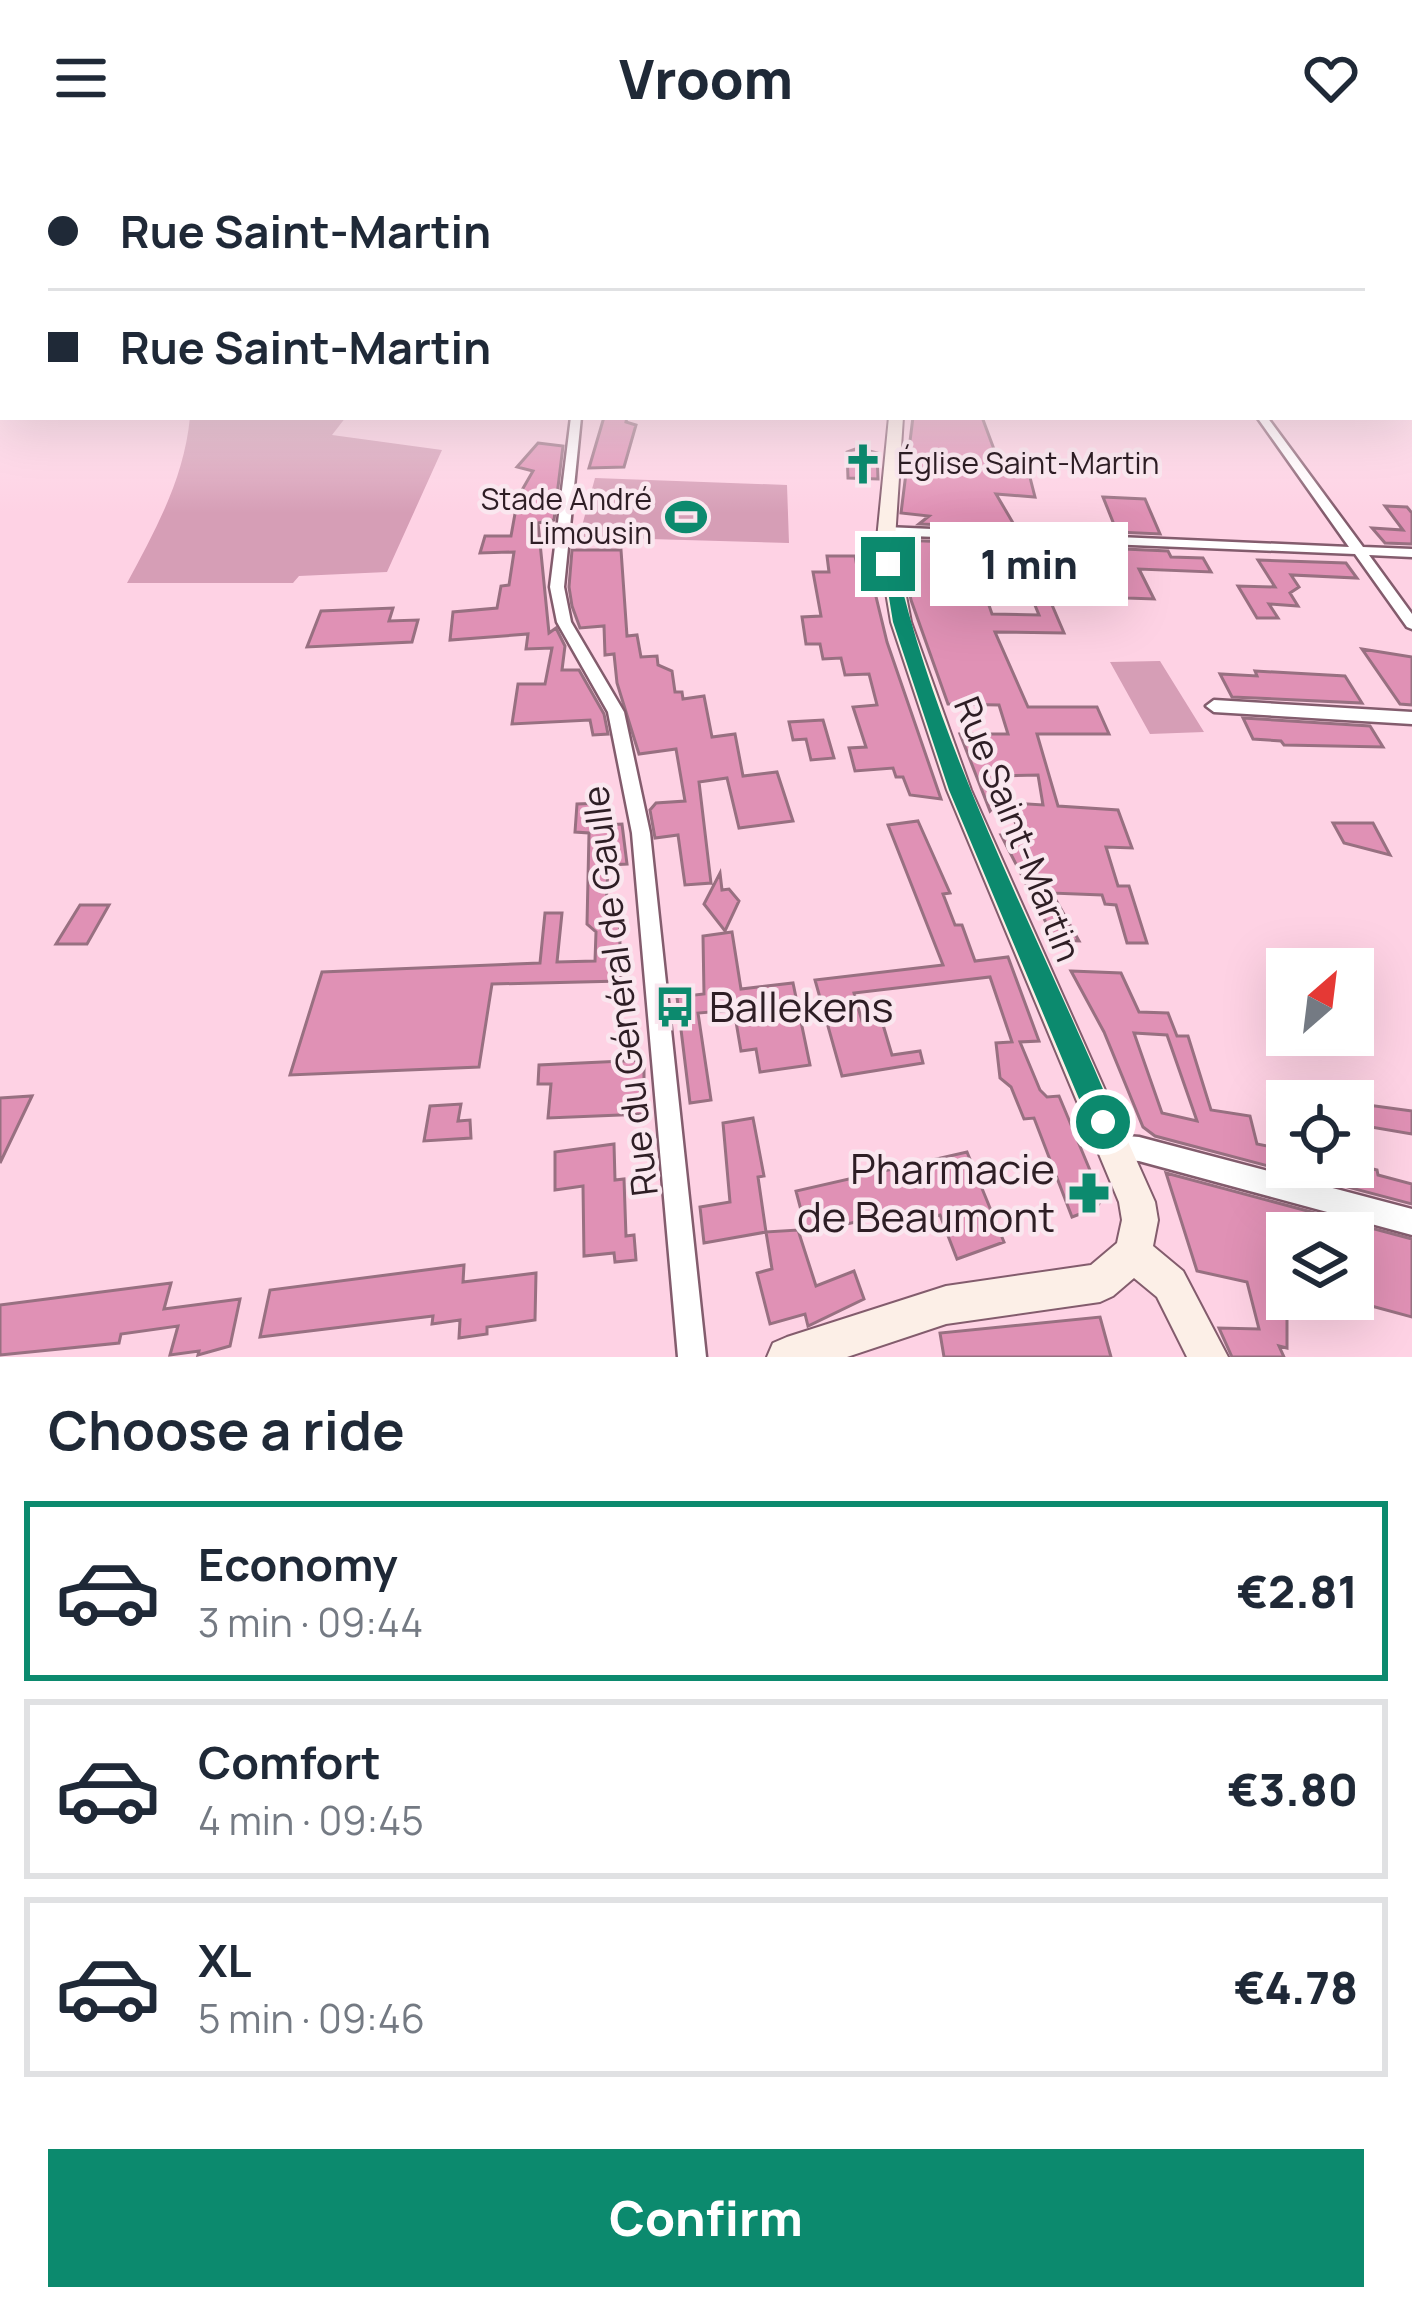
<!DOCTYPE html>
<html lang="en">
<head>
<meta charset="utf-8">
<style>
  body { margin:0; font-family:Manrope,sans-serif; background:#f2f2f3; color:#1f2937; height:100vh; display:flex; flex-direction:column; font-size:45px; white-space:nowrap }
  * { box-sizing:border-box; margin:0 }
  p { font-size:39px; color:#747a83 }
  .icon { flex:none; width:66px; height:66px; fill:none; stroke:currentColor; stroke-width:2; stroke-linecap:round; stroke-linejoin:round }
  .map { position:relative; height:1201px; overflow:hidden }
  .sheet { display:flex; flex-direction:column; background:#fff; flex:1 }
  .sheet>* { flex:none }
  .top-card { position:absolute; left:0px; top:0px; width:1413px; height:264px; box-shadow:0 12px 48px #0002; display:grid; align-content:center; height:264px; padding:0 48px; background:#fff }
  .needle { width:78px; rotate:28deg }
  .tools { position:absolute; left:1266px; top:792px; display:grid; gap:24px }
  .tools a { display:grid; place-items:center; width:108px; height:108px; border-radius:0px; background:#fff; box-shadow:0 12px 48px #0002; font-size:60px }
  .end { position:absolute; width:54px; height:54px; margin:-27px; border:15px solid #0c8a6e; background:#fff; box-shadow:0 0 0 6px #fff }
  .from { border-radius:50% }
  .bubble { position:absolute; height:84px; border-radius:0px; background:#fff; box-shadow:0 12px 48px #0002; font-size:39px; font-weight:800; line-height:84px; text-align:center }
  .top-card b { display:flex; align-items:center; gap:42px; height:114px; font-size:45px }
  .top-card b+b { border-top:3px solid #e0e1e3 }
  .top-card i { width:30px; height:30px; background:#1f2937 }
  ul { padding:0; list-style:none }
  li { display:flex; align-items:center; gap:36px; height:180px; margin:0 24px 18px; padding:0 24px; border:6px solid #e0e1e3; border-radius:0px }
  li div { flex:1 }
  li b { display:block; font-size:45px }
  li em { font-style:normal; font-weight:800 }
  li.current { border-color:#0c8a6e }
  li>.icon { width:108px; height:108px; stroke-width:1.5 }
  h2 { padding:0 48px; font-size:54px; line-height:144px }
  .cta { display:flex; gap:24px; margin-top:auto; padding:24px 48px }
  .cta a { flex:1; height:138px; border-radius:0px; background:#0c8a6e; color:#fff; font-size:48px; font-weight:800; line-height:138px; text-align:center }
  header { display:flex; justify-content:space-between; align-items:center; height:156px; padding:0 48px; background:#fff; font-size:54px; font-weight:800 }
  .map>svg:first-child { display:block }
</style>
</head>
<body>
<header><svg class="icon" aria-label="menu" viewBox="0 0 24 24"><path d="M4 6h16M4 12h16M4 18h16"/></svg>Vroom<svg class="icon" aria-label="heart" viewBox="0 0 24 24"><path d="M12 20l-8-8c-3-5 5-10 8-4 3-6 11-1 8 4z"/></svg></header>
<div class="map">
<svg width="1412" height="1201" viewBox="0 0 1412 1201">
  <rect width="100%" height="100%" fill="#fed2e4"/>
  <path fill="#d69eb6" d="M190,261H346L332,279L442,294L387,416L299,420L293,427H127C156,373 184,323 190,261Z
    M595,322L787,329L789,387L579,381Z
    M1159,505H1160L1204,576L1150,578L1110,506Z"/>
  <path fill="#e091b5" stroke="#987081" stroke-width="3" fill-rule="evenodd" d="M604,261H627L626,266L636,269L624,311L589,312Z
    M913,261H982L998,304L1026,306L1035,341L996,338L1016,372L919,368L929,360L901,357Z
    M538,287L563,290L554,364L538,367L549,477L556,472L565,490L562,514H579L604,558L608,578L593,579L590,564L512,568L518,528H545L552,492L526,493L528,478L450,484L453,456L497,452L501,430L509,429L514,396L480,397L485,380H511L518,341L533,315L517,311Z
    M858,292L877,297L878,323L848,322L847,296Z
    M1103,341L1145,343L1160,378L1117,376Z
    M1385,350L1407,351L1412,357V388L1385,387L1372,372L1403,374Z
    M900,384L1026,389L1037,409L974,406L992,458L1039,459L1032,442H1049L1064,477L995,476L1028,551H1097L1109,578H1037L1058,650L1118,654L1132,692L1106,691L1118,730H1129L1147,787H1127L1116,749L1105,748L1102,739L1052,737L1079,785L1055,784L1001,679H1018L1011,647L1043,649L1038,619L997,620L1004,640L990,655L960,578H1008L999,549L948,548L911,444Z
    M1058,390L1168,395L1171,401L1203,402L1211,416L1139,413L1154,443L1127,442L1113,412L1065,410Z
    M572,394H621L627,480L637,479L641,501L657,500L658,509L672,515L675,536H682L683,543L704,540L712,581L735,578L743,620L777,616L793,665L739,672L727,622L699,626L711,727L685,729L678,679L655,682L650,654L656,647L685,645L676,593L639,598L617,527L614,498L605,499L604,470L580,472L572,450L569,431Z
    M827,400H855L858,416H870L887,486L941,643L910,639L903,621H896L893,612L855,615L849,592L866,591L853,551L877,549L869,518L845,519L841,502L823,503L820,488H806L802,461L821,460L813,416H829Z
    M1258,404L1346,407L1357,422L1291,419L1299,431L1290,437L1298,450L1269,448L1278,462H1257L1238,430L1275,431Z
    M393,452L389,465L418,464L412,486L307,491L321,455Z
    M1362,493L1412,501V549L1400,548Z
    M1255,515L1345,520L1362,547L1232,541L1220,518L1257,520Z
    M1243,562L1370,570L1383,591L1284,589L1281,585L1253,583Z
    M823,564L834,602L811,604L806,583L793,584L789,566Z
    M603,647L602,669L622,668L627,708L608,709L606,754H619L621,825L492,828L479,911L290,919L322,816L540,807L545,757H562L557,806L595,805L596,776L587,768L589,677L575,676L577,648Z
    M918,665L950,737L943,738L955,769H962L975,805L1008,801L1039,885L1020,886L1040,934L1047,941L1059,940L1102,1043L1096,1052L1072,1061L1034,962L1024,963L1011,931L1000,922L996,887L1012,886L990,821L854,837L862,865L881,862L892,899L920,895L923,907L842,920L815,824L943,809L888,669Z
    M1333,667H1373L1390,699L1344,687Z
    M720,717L722,734L729,733L739,745L725,775L704,748Z
    M80,749H109L87,788H56Z
    M732,776L741,833L793,827L810,909L760,916L756,893L741,895L734,854L698,857L711,944L690,947L677,841L704,838L703,780Z
    M1071,815L1121,817L1139,856L1168,857L1177,880H1188L1211,954L1250,960L1257,988L1287,994V1011L1353,1008L1377,1014L1378,1019L1412,1028V1048L1155,980L1143,971L1104,876ZM1134,877L1167,879L1197,965L1162,957Z
    M644,904V958L548,962L551,928H538L539,909Z
    M32,940L0,1007V942Z
    M1353,947L1412,955V978L1359,969Z
    M461,948L458,965L470,964L471,982L424,985L430,950Z
    M753,962L764,1020L758,1021L766,1076L798,1074L816,1130L854,1115L864,1143L808,1170L805,1158L770,1168L757,1117L772,1113L766,1076L704,1087L700,1051L730,1046L723,967Z
    M614,988L615,1024L624,1023L626,1080L634,1079L636,1104L615,1106L614,1097L584,1100L583,1030L555,1034V996Z
    M967,996L1004,1086L957,1103L940,1059L895,1070L891,1058L807,1077L796,1035Z
    M1166,1017L1412,1083V1161L1353,1145V1118L1370,1123L1359,1079L1289,1060L1293,1077H1287V1192L1279,1190L1284,1201H1232L1219,1172L1259,1173L1247,1126L1197,1115Z
    M464,1109L463,1126L536,1117L535,1164L487,1171V1178L459,1182L460,1164L432,1168L433,1160L260,1181L270,1134Z
    M171,1127L164,1153L240,1143L230,1190L198,1199L199,1195L170,1199L178,1170L121,1178L119,1187L0,1199V1149Z
    M1100,1161L1111,1201H944L940,1177Z"/>
  <g fill="none" stroke-linecap="round" stroke-linejoin="round">
    <g stroke="#835c6d" stroke-width="5">
      <path id="street" d="M571,261H581L564,431L571,466L624,556L650,677L706,1201H678L632,677L608,556L557,466L550,431Z
        M1257,261H1267L1363,391L1412,393V401L1369,399L1412,458V473L1407,471L1355,398L886,379L880,375L886,371L1349,391Z
        M1214,544L1412,556V568L1214,556L1206,550Z
        M1114,979L1139,981L1412,1053V1079L1139,1005L1114,1003L1106,999L1102,991L1106,983Z"/>
    </g>
    <g stroke="#835c6d" stroke-width="4">
      <path id="secondary" d="M889,261H903L895,383L911,466L971,634L1155,1046L1158,1064L1153,1090L1183,1115L1228,1201H1187L1157,1141L1134,1122L1113,1140L1100,1146L946,1168L847,1201H767L773,1187L787,1181L946,1130L1091,1109L1117,1087L1122,1064L1119,1046L947,634L891,466L877,383Z"/>
    </g>
    <use href="#street" fill="#fff" fill-rule="evenodd"/>
    <use href="#secondary" fill="#fcefe7" fill-rule="evenodd"/>
  </g>
  <linearGradient id="sky" x2="0" y2="1"><stop stop-color="#99b6ed"/><stop offset="0.53" stop-color="#ffebf3"/><stop offset="1" stop-color="#ffebf3" stop-opacity="0"/></linearGradient>
  <rect width="1412" height="357" fill="url(#sky)"/>
  <path fill="#0c8a6e" d="M883,405L896,408C942,604 1040,781 1117,966L1113,976L1103,980L1093,976L949,634L893,466Z"/>
  <defs>
    <g id="church-bare" transform="scale(3.24)"><path d="M-1.2-6h2.4v3.5h3.3v2.4h-3.3V6h-2.4V-.1h-3.3v-2.4h3.3Z" fill="#0c8a6e" stroke="#fae7ef" stroke-width="2.5" paint-order="stroke"/></g>
    <g id="stadium-bare" transform="scale(3.24)"><path d="M0-5a6.5 5 0 1 0 0 10a6.5 5 0 1 0 0-10ZM-3.5-1.8h7v3.6h-7Z" fill="#0c8a6e" stroke="#fae7ef" stroke-width="2.5" paint-order="stroke"/></g>
    <g id="bus-bare" transform="scale(3.24)"><path d="M-5-6H5V4H4V6H2V4H-2V6H-4V4H-5ZM-3.5-4V0h7V-4ZM-3.5 1.2v1.5H-2V1.2ZM2 1.2v1.5H3.5V1.2Z" fill="#0c8a6e" stroke="#fae7ef" stroke-width="2.5" paint-order="stroke"/></g>
    <g id="pharmacy-bare" transform="scale(3.24)"><path d="M-2-6h4v4h4v4h-4v4h-4v-4h-4v-4h4Z" fill="#0c8a6e" stroke="#fae7ef" stroke-width="2.5" paint-order="stroke"/></g>
  </defs>
  <g fill-rule="evenodd">
    <use href="#church-bare" x="863" y="308"/>
    <use href="#stadium-bare" x="686" y="361"/>
    <use href="#bus-bare" x="675" y="851"/>
    <use href="#pharmacy-bare" x="1089" y="1037"/>
  </g>
  <g text-anchor="middle" stroke-width="9" stroke-linejoin="round" paint-order="stroke">
    <g font-size="30" fill="#2e1e25" stroke="#fae7ef" text-anchor="start">
      <text x="897" y="318">Église Saint-Martin</text>
      <text x="652" y="354" text-anchor="end">Stade André<tspan x="652" dy="34">Limousin</tspan></text>
    </g>
    <g font-size="36" fill="#2e1e25" stroke="#fae7ef">
      <text transform="translate(1018 673) rotate(68)" y="13">Rue Saint-Martin</text>
      <text transform="translate(620 835) rotate(-97)" y="13">Rue du Général de Gaulle</text>
    </g>
    <g font-size="42" fill="#2e1e25" stroke="#fae7ef" text-anchor="start">
      <text x="709" y="866">Ballekens</text>
      <text x="1055" y="1028" text-anchor="end">Pharmacie<tspan x="1055" dy="48">de Beaumont</tspan></text>
    </g>
  </g>
</svg>
<div class="tools">
<a><svg class="needle" viewBox="-14 -14 28 28"><path d="M0-13l5 13h-10z" fill="#e53935"/><path d="M0 13l5-13h-10z" fill="#747a83"/></svg></a>
<a><svg class="icon" aria-label="locate" viewBox="0 0 24 24"><circle cx="12" cy="12" r="6"/><path d="M12 2v4M12 18v4M2 12h4M18 12h4"/></svg></a>
<a><svg class="icon" aria-label="layers" viewBox="0 0 24 24"><path d="M12 4l9 5-9 5-9-5zM3 14l9 5 9-5"/></svg></a>
</div>
<i class="end from" style="left:1103px;top:966px"></i>
<i class="end" style="left:888px;top:408px"></i>
<div class="bubble" style="left:930px;top:366px;width:198px">1 min</div>
<div class="top-card">
<b><i class="from"></i>Rue Saint-Martin</b>
<b><i></i>Rue Saint-Martin</b>
</div>
</div>
<section class="sheet">
<h2>Choose a ride</h2>
<ul>
<li class="current"><svg class="icon" aria-label="car" viewBox="0 0 24 24"><path d="M5 17H2v-5l4-1 3-4h7l3 4 3 1v5h-3M9 17h6M6 11h13"/><circle cx="7" cy="17" r="2"/><circle cx="17" cy="17" r="2"/></svg><div><b>Economy</b><p>3 min · 09:44</p></div><em>€2.81</em></li>
<li><svg class="icon" aria-label="car" viewBox="0 0 24 24"><path d="M5 17H2v-5l4-1 3-4h7l3 4 3 1v5h-3M9 17h6M6 11h13"/><circle cx="7" cy="17" r="2"/><circle cx="17" cy="17" r="2"/></svg><div><b>Comfort</b><p>4 min · 09:45</p></div><em>€3.80</em></li>
<li><svg class="icon" aria-label="car" viewBox="0 0 24 24"><path d="M5 17H2v-5l4-1 3-4h7l3 4 3 1v5h-3M9 17h6M6 11h13"/><circle cx="7" cy="17" r="2"/><circle cx="17" cy="17" r="2"/></svg><div><b>XL</b><p>5 min · 09:46</p></div><em>€4.78</em></li>
</ul>
<div class="cta"><a>Confirm</a></div>
</section>
</body>
</html>
